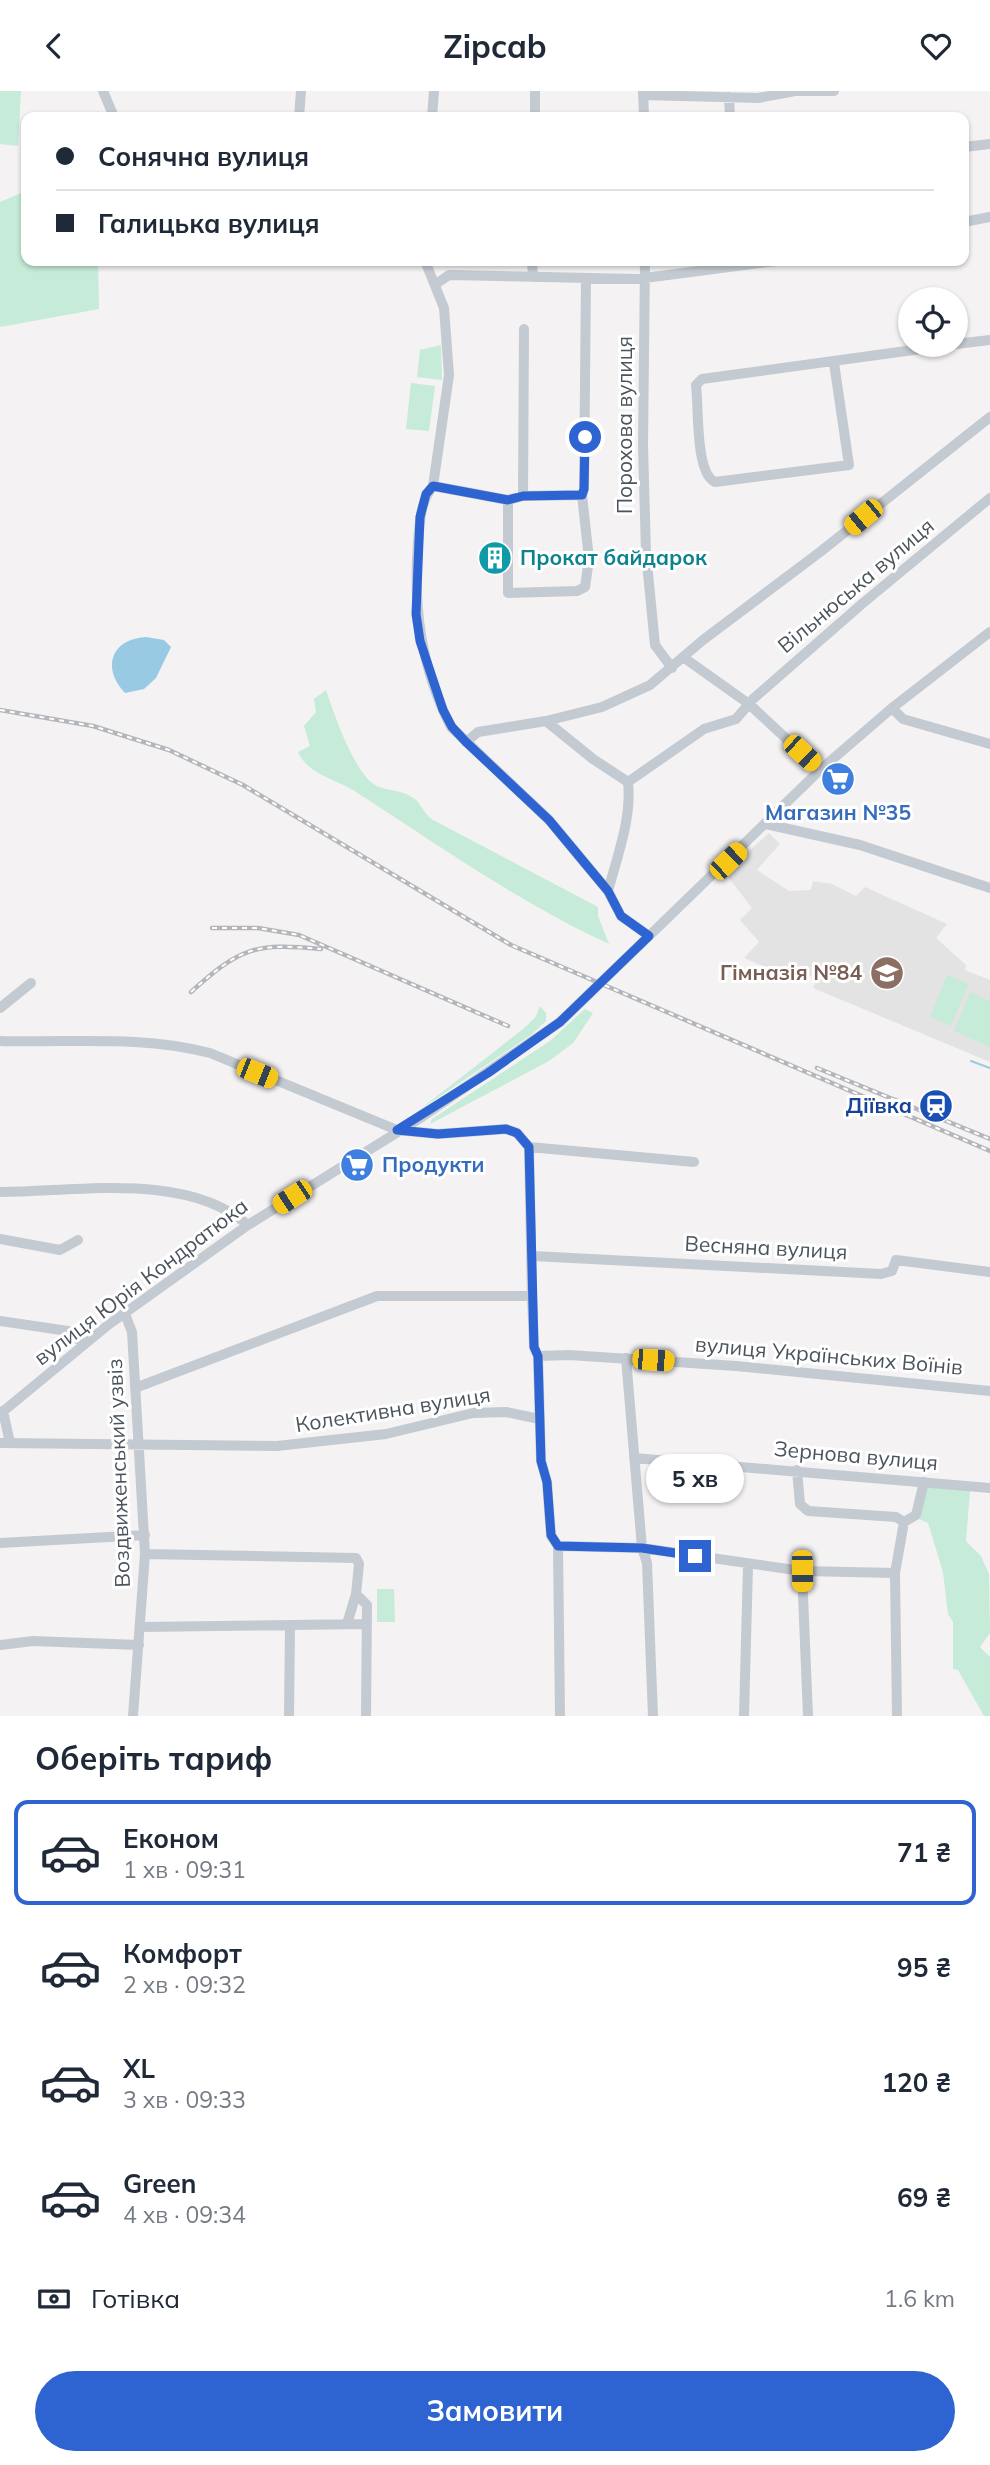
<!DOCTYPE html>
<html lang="uk">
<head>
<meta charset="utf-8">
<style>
  body { margin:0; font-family:Mulish,sans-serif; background:#f6f6f7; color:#1f2937; height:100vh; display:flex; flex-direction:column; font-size:26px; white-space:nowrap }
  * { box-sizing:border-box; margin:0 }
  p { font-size:23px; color:#747a83 }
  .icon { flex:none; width:38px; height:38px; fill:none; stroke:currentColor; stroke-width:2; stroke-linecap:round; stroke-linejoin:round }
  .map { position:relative; height:1625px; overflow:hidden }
  .drawer { display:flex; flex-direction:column; background:#fff; flex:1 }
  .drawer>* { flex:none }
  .top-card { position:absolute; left:21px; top:21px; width:948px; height:154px; border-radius:14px; box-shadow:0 2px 5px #0004; display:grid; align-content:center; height:154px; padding:0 35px; background:#fff }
  .fabs { position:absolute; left:898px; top:196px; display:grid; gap:14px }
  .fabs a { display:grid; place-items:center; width:70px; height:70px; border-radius:50%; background:#fff; box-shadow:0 2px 5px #0004; font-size:35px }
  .end { position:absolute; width:32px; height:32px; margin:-16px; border:9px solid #2e64d1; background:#fff; box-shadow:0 0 0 4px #fff }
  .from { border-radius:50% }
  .bubble { position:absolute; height:49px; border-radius:24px; background:#fff; box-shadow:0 2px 5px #0004; font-size:23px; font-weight:700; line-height:49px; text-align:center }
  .car { position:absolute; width:21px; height:42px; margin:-21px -10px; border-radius:9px; box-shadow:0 0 5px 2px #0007; background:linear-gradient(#f5c518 24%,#345 0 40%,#f5c518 0 76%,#345 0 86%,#f5c518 0) }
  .top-card b { display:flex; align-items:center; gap:24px; height:66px; font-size:26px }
  .top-card b+b { border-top:2px solid #e0e1e3 }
  .top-card i { width:18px; height:18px; background:#1f2937 }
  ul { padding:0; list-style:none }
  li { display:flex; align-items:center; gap:21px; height:105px; margin:0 14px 10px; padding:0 21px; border:4px solid transparent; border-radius:14px }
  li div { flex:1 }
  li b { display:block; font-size:26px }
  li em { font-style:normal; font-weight:700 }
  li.active { border-color:#2e64d1 }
  li>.icon { width:63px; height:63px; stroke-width:1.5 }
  h2 { padding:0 35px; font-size:32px; line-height:84px }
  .pay { display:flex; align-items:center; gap:18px; height:77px; padding:0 35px; font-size:26px }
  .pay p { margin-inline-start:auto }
  .primary-button { display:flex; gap:14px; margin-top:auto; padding:14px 35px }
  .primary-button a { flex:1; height:80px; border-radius:42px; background:#2e64d1; color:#fff; font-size:28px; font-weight:700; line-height:80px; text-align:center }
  header { display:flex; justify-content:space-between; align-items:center; height:91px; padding:0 35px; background:#fff; font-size:32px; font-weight:700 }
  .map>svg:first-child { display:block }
</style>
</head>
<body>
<header><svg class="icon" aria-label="back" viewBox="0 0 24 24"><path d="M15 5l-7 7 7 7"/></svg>Zipcab<svg class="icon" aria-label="heart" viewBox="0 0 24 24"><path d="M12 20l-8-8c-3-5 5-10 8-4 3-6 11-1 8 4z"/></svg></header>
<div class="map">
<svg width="990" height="1625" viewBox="0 0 990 1625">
  <rect width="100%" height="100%" fill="#f4f2f2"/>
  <path fill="#e4e3e3" d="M769,742L780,753L757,779L789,800L811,799L813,790L832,793L856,805L865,796L947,833L936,847L966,874L965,879L990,889V971L813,897L817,888L789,874L784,884L744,867L759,851L740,829L752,817L725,782Z"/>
  <path fill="#c6ebd9" d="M0,0H21L18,55L0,53Z
    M26,100V170H98L99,218L0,236V111Z
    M441,254L442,289L417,286L420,259Z
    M411,292L435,295L429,340L406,338Z
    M326,599C334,623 354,681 375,694C387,701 404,698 416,709C422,715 424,723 433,729L598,816V825L609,853C518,811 437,753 353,699C333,687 309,684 298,661L310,655L304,635L316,621L314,608Z
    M947,884L969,893L951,935L930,926Z
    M970,901L990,910V956L954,940Z
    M540,915L546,922V930L531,944L418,1020L523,938L535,927Z
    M585,918L593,922L573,952L549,970L430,1033L432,1028L550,950Z
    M928,1395L970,1400L966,1450L981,1465L989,1483L990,1542L980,1556L990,1566V1625H984L958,1579L953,1578V1531L948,1523L943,1481L928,1432L917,1427Z
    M377,1498H394L395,1531H377Z"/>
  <path fill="#98cbe3" d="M146,546L164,549L171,556L156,587L144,598L125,602C101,577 111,548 146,546Z"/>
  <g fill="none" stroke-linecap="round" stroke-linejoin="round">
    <path stroke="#98cbe3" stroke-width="2" d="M971,970L990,977"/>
    <path stroke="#c4cad1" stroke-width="10" d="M103,0L114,26
      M643,0L644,26
      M643,4L758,7L795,0H834
      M729,6L730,26
      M299,26L301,0
      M432,26L434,0
      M535,26V0
      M964,56L990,53
      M964,131L990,126
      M425,170L444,217L449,284L433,395C420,411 420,431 418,451C413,517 421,577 451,636L549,729L608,800L621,825L649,845L820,679L892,617L990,541
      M532,170L533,186
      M645,170L643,355L646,462L655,554L672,577
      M436,193L449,184L637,188L776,170
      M956,253L990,249
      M834,272L849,374L715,391C695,382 699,317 696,294L702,288L950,254
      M433,395L508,409L523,405L582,404
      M523,405L524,238
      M508,409V502L577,500L585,496L589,468L582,404L584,398L586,187
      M683,566L749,613L820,679
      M892,617L903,628L990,653
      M546,630L593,668L628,691
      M466,651L478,641L546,630L602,616L650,594L703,549L820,461L990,326
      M766,733L860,754L990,797
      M608,800C617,766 632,727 628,691L704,638L736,628L753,608L863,512L990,407
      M0,917L31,892
      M0,950C70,952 141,944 210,962L397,1039L438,1043L506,1038L517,1042L529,1056L694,1071
      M529,1056L532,1205L534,1256L538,1265L541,1370L547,1391L551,1445L558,1455
      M0,1101C76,1101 186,1080 248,1134
      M0,1148L60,1159L78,1149
      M533,1165L881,1183L892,1180L896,1169L990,1181
      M125,1223L132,1241L145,1463L133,1625
      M0,1230L68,1240L84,1253
      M538,1265L569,1264L736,1275L990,1300
      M626,1267L642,1457L647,1472L653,1625
      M135,1297L377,1205H532
      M3,1320L10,1352
      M0,1323L108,1234L248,1134L422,1026L560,931
      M0,1352L277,1355L386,1343L473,1322L506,1321L539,1328
      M634,1367L990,1397
      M797,1379L800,1413L808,1420L896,1426L904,1431
      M0,1452L145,1444
      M558,1455L642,1457L802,1480L895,1482
      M558,1455L560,1625
      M145,1463L356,1467L359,1473L356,1503L367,1514L366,1625
      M802,1480L808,1625
      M347,1533L356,1503
      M141,1536L364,1533
      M0,1554L33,1550L139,1554
      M289,1625L290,1535
      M744,1625L748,1474
      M897,1625L895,1482L904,1431L916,1424L924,1391"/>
    <g stroke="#b4b6bb" stroke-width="4.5">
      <path id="rail" d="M0,619L93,635L169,659L243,694L511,854L990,1060
        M212,837H258L299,844L508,935
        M191,901C241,856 255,852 321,858
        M817,977L990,1048"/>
    </g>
    <use href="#rail" stroke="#fff" stroke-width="2" stroke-dasharray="5" stroke-linecap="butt"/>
    <path stroke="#c4cad1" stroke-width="10" d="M560,931L649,845"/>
  </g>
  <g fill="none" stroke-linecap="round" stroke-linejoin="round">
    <path stroke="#2e64d1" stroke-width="9" d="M585,346L584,398L582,404L523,405L508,409L433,395L426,403L420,426L416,523L420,550L443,619L452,636L466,651L549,729L608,800L621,825L649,845L560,931L488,982L397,1039L438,1043L506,1038L517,1042L529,1056L534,1256L538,1265L541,1370L547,1391L551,1444L558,1455L642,1457L695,1465"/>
  </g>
  <defs>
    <g id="building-disc" transform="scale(1.75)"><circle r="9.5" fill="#0f9aa8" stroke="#fff"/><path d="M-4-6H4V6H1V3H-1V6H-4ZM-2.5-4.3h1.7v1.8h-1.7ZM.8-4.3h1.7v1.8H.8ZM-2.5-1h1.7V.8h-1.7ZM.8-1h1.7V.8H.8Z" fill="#fff"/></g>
    <g id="supermarket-disc" transform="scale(1.75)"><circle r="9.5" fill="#3f7fe0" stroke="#fff"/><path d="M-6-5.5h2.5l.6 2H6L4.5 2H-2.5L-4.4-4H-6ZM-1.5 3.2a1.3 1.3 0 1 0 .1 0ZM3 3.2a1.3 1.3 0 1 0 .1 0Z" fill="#fff"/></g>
    <g id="school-disc" transform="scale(1.75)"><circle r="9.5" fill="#8d6e63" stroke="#fff"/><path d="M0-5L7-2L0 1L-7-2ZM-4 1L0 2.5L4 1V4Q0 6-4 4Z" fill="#fff"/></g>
    <g id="station-disc" transform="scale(1.75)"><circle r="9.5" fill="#1a4fb4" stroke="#fff"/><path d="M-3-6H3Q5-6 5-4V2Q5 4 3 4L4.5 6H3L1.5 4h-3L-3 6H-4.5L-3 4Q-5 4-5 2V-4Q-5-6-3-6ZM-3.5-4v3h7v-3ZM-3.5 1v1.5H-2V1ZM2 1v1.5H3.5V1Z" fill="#fff"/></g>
  </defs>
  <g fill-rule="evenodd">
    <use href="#building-disc" x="495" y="467"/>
    <use href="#supermarket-disc" x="838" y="688"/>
    <use href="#school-disc" x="887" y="882"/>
    <use href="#station-disc" x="936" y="1015"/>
    <use href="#supermarket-disc" x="357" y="1074"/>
  </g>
  <g text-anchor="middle" stroke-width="6" stroke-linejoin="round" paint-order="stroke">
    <g font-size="21" fill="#4b535d" stroke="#fff">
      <text transform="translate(625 334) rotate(-90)" y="7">Порохова вулиця</text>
      <text transform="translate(856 495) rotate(-40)" y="7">Вільнюська вулиця</text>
      <text transform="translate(766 1157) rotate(3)" y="7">Весняна вулиця</text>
      <text transform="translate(141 1191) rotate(-37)" y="7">вулиця Юрія Кондратюка</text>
      <text transform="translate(829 1265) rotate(5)" y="7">вулиця Українських Воїнів</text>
      <text transform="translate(393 1319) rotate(-9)" y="7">Колективна вулиця</text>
      <text transform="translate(856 1365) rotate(5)" y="7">Зернова вулиця</text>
      <text transform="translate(119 1382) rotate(-92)" y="7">Воздвиженський узвіз</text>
    </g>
    <g font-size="21" font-weight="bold" fill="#0d838f" stroke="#fff" text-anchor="start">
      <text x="520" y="474">Прокат байдарок</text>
    </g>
    <g font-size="21" font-weight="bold" fill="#366cbe" stroke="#fff">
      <text x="838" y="729">Магазин №35</text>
      <text x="382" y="1081" text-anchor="start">Продукти</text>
    </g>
    <g font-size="21" font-weight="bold" fill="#785e54" stroke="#fff" text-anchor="end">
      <text x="862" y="889">Гімназія №84</text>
    </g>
    <g font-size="21" font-weight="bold" fill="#164399" stroke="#fff" text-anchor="end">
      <text x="912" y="1022">Діївка</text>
    </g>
  </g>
</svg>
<div class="fabs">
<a><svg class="icon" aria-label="locate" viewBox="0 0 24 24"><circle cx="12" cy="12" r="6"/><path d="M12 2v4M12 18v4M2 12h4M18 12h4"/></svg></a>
</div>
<i class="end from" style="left:585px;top:346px"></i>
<i class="end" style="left:695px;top:1465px"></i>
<div class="bubble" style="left:646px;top:1363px;width:98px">5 хв</div>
<i class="car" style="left:863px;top:426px;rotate:230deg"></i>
<i class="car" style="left:802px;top:662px;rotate:133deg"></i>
<i class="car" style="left:728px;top:770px;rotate:46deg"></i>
<i class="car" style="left:257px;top:982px;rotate:112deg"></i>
<i class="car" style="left:292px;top:1106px;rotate:237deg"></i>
<i class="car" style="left:653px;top:1269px;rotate:94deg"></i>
<i class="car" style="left:802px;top:1480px;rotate:179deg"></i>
<div class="top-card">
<b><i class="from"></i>Сонячна вулиця</b>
<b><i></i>Галицька вулиця</b>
</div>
</div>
<section class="drawer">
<h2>Оберіть тариф</h2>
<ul>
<li class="active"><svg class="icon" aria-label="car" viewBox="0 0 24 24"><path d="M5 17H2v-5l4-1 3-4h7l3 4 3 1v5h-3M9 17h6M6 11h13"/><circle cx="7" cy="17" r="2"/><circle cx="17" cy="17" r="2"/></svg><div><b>Економ</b><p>1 хв · 09:31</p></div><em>71 ₴</em></li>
<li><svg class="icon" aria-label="car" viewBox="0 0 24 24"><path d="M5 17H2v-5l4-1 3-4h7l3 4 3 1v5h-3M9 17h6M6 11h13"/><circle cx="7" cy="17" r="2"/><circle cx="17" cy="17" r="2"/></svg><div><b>Комфорт</b><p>2 хв · 09:32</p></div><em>95 ₴</em></li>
<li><svg class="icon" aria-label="car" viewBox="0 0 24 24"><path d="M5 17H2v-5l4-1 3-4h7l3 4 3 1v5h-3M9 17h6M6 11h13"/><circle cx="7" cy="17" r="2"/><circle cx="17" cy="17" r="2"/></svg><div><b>XL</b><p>3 хв · 09:33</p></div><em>120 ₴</em></li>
<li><svg class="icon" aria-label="car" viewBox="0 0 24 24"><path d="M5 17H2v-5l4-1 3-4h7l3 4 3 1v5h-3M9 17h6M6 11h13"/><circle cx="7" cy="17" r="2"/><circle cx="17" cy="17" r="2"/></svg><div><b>Green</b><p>4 хв · 09:34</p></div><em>69 ₴</em></li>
</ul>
<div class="pay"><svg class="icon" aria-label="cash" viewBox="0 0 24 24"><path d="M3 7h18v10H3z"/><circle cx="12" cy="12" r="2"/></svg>Готівка<p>1.6 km</p></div>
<div class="primary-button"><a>Замовити</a></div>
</section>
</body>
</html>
